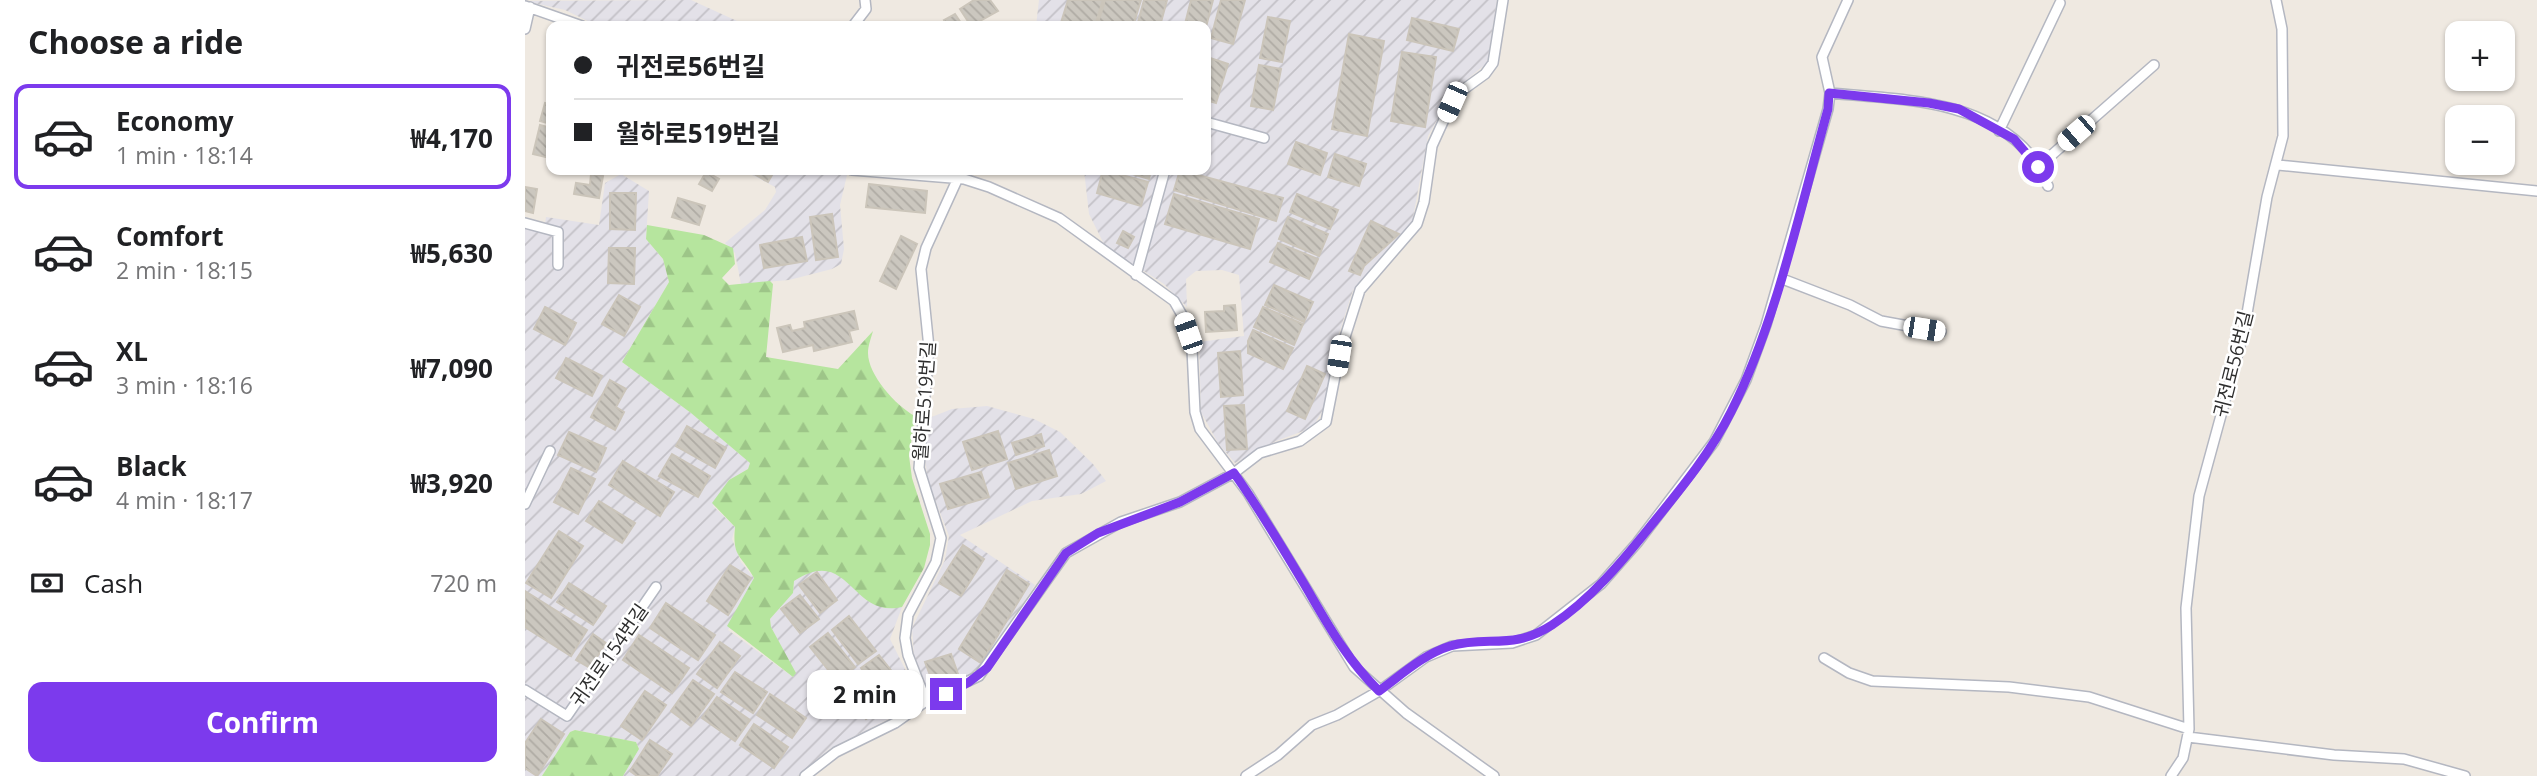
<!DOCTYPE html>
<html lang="en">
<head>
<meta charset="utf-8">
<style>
  body { margin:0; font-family:"Open Sans","Noto Sans KR",sans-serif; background:#f6f6f6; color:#202124; height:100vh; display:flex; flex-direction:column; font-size:26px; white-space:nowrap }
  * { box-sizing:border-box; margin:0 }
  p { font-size:23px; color:#757577 }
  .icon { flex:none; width:38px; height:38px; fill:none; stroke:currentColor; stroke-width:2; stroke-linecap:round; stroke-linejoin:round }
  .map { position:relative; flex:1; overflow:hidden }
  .drawer { display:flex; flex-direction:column; background:#fff; width:525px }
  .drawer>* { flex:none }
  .hud { position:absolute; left:21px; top:21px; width:665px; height:154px; border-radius:14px; box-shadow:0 2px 5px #0004; display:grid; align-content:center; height:154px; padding:0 28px; background:#fff }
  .buttons { position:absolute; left:1920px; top:21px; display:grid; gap:14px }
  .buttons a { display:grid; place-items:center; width:70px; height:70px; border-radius:14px; background:#fff; box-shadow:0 2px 5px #0004; font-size:35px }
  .end { position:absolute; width:32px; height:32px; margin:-16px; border:9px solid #7c3aed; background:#fff; box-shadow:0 0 0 4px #fff }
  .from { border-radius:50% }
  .bubble { position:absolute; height:49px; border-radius:14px; background:#fff; box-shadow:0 2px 5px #0004; font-size:23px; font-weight:700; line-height:49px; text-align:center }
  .car { position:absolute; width:21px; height:42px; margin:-21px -10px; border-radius:9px; box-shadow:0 0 5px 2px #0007; background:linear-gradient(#fff 24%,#345 0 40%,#fff 0 76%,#345 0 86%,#fff 0) }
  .hud b { display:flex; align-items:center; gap:24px; height:66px; font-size:26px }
  .hud b+b { border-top:2px solid #e0e0e0 }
  .hud i { width:18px; height:18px; background:#202124 }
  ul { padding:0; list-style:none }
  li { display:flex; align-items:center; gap:21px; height:105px; margin:0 14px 10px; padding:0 14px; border:4px solid transparent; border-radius:14px }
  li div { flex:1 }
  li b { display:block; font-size:26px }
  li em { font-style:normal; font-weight:700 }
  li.active { border-color:#7c3aed }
  li>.icon { width:63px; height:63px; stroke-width:1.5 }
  h2 { padding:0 28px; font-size:32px; line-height:84px }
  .pay { display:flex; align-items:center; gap:18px; height:77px; padding:0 28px; font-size:26px }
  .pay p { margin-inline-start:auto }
  .action { display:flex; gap:14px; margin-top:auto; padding:14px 28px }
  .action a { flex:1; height:80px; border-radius:14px; background:#7c3aed; color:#fff; font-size:28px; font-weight:700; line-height:80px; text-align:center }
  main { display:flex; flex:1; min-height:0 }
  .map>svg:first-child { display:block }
</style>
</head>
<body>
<main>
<section class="drawer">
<h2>Choose a ride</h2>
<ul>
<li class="active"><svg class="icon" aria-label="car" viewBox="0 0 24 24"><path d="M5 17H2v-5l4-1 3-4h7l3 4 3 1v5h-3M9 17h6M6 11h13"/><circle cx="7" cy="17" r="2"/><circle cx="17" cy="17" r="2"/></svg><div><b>Economy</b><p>1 min · 18:14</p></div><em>₩4,170</em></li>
<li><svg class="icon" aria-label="car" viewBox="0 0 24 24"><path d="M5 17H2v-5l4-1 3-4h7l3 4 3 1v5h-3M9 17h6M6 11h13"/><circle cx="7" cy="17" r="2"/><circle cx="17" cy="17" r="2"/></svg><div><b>Comfort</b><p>2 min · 18:15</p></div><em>₩5,630</em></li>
<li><svg class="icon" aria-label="car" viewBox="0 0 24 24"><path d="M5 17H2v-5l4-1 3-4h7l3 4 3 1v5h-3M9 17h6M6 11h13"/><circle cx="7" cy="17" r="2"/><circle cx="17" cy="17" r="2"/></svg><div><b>XL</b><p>3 min · 18:16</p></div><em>₩7,090</em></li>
<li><svg class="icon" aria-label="car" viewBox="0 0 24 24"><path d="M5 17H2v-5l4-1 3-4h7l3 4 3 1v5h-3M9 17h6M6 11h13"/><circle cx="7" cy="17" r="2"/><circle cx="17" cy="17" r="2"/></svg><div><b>Black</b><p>4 min · 18:17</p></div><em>₩3,920</em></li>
</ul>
<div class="pay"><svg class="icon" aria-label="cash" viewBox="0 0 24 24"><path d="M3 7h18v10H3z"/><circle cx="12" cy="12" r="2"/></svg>Cash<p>720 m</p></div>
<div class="action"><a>Confirm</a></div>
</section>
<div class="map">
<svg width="2012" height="776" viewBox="0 0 2012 776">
  <defs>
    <pattern id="industrial-furrows" width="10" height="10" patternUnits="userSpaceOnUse" patternTransform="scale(1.75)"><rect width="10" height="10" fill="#e3e1e8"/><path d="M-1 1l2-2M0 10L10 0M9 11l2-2" fill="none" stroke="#c3c1c7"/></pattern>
    <pattern id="forest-firs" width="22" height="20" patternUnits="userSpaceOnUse" patternTransform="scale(1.75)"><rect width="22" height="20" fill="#b6e59e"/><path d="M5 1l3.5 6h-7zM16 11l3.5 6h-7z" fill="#9dc588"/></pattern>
    <pattern id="building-back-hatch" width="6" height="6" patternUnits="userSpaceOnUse" patternTransform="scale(1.75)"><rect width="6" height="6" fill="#cbc7bf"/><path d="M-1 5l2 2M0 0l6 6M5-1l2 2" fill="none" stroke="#afaba4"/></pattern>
  </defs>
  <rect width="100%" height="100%" fill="#efe9e1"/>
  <path fill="url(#industrial-furrows)" d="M166,0L223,26H73L40,10L0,1Z
    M514,0H972L962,63L929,90L903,136L887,223L828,290L808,352L799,408L789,425L781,430L751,441L710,463L693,443L676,412L674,342L719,336L714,275L697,270L671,271L661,279L662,307L639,284L580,246L564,214L559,170H681V26H511Z
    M218,170H302L322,175L315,205L319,249L316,264L307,269L264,280L216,284L210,253L200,243L240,210L251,192L250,187Z
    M96,174L124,191L121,239L138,259L144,282L97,362L166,413L225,463L223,469L204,480L188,506L210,527L207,539L216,562L229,578L203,630L268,677L270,673L246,627L245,619L268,593L269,581L282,572L297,568L306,570L319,578L341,600L351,605L377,607L365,639L389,687L388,700L371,715L304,749L273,776H98L114,749L111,742L50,730L45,732L17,776H0V229L19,232L21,217L74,225L80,183Z
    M462,406L509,419L535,432L568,464L581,481L556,494L507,501L435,535L510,585L458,664L442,679L406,693L403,692L389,654L387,628L420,560L424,536L403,481L399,451L401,423L404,418L427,409Z"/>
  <path fill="url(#forest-firs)" d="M122,225L179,235L208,248L210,264L197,278L204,285L245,281L248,284L241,357L313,369L348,331C346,338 343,346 343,353C343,375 371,406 390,416L384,456L387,478L405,534V545L399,568L377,607C325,619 325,544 269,581L268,593L245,619L246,627L271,673L268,677L202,626L229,578C216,554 207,558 210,527L187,503L204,480L223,469L225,463L166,413L97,362L144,282L138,259L121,239Z
    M50,730L111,742L114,749L98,776H17L45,732Z"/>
  <path fill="url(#building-back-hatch)" stroke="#cbc5ba" stroke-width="2" d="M449,0H465L473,11L446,26L435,9Z
    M543,0H578L570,26H535Z
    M580,0H616L608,26H572Z
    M619,0H642L635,26H612Z
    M666,0H688L681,27L660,24Z
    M696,0H720L708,44L686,38Z
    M430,14L438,26H423L419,20Z
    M743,17L765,21L757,62L735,58Z
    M887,18L934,29L928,51L882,40Z
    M824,34L859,41L842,136L807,129Z
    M877,52L911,57L900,127L866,121Z
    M682,57L703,64L691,103L681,100Z
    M734,65L756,69L748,110L726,106Z
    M20,103L26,105V124L15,121Z
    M15,125L26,128L25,158L8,154Z
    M771,142L802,153L795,175L763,164Z
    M810,154L841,164L834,186L803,177Z
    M222,170H250L243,182Z
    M578,170L623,182L616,206L572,193Z
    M594,170H626L624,179Z
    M655,170L758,198L751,221L649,190Z
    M181,172L194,179L187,191L174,184Z
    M66,174L78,176L74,198L49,194L51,183L65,185Z
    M344,184L402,191L400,213L341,207Z
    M0,187L12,189L8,213L0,211Z
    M85,193H111L110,230L85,229Z
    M649,194L734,219L725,249L640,224Z
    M772,194L813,210L805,229L765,212Z
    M153,198L180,206L174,225L147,217Z
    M307,214L313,257L291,260L285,217Z
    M763,217L803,234L794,256L754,239Z
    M846,221L874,234L839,266L835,275L824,271Z
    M598,231L609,237L603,248L592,243Z
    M376,236L392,244L371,289L355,281Z
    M277,237L282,261L239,268L235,245Z
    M753,243L793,259L784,279L745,262Z
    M84,248H110L109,284L83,283Z
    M749,285L788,302L779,322L740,305Z
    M94,295L115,307L99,336L77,324Z
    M710,305L712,330L681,332L680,312L699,311V306Z
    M20,307L51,323L40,345L9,329Z
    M738,307L778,324L769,345L729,327Z
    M329,311L333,329L324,331L327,342L289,351L288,345L258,352L252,328L265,325L267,331L280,328L279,322Z
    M728,330L768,348L758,369L723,353V341Z
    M715,351L718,395L696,397L693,353Z
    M41,358L77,376L67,396L31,378Z
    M782,366L800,374L780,419L762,411Z
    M85,380L101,389L91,407L99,412L90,430L66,417Z
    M719,405L722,449L702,450L699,406Z
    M162,426L201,448L190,468L151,446Z
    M473,431L482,459L447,470L438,442Z
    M44,432L81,448L71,472L33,455Z
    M516,434L519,446L491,455L487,443Z
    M524,450L532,476L491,489L483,463Z
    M147,454L185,476L173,497L134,476Z
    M98,461L149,492L135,516L84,485Z
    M46,468L70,479L53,514L29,502Z
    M456,472L464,497L423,509L415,484Z
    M74,501L110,523L97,543L61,521Z
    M34,531L58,546L26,598L1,583Z
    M438,545L459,559L436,596L414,583Z
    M205,565L226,578L203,615L182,601Z
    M482,570L504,584L456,663L434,649Z
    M292,572L312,600L295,613L274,585Z
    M44,583L81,606L68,625L32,602Z
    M0,591L62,630L46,656L0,627Z
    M275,595L294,619L275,633L256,609Z
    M141,603L190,635L173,660L125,628Z
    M324,616L351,651L333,664L307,630Z
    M303,633L330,667L312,681L285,647Z
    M68,634L81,643L65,668L51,660Z
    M114,635L164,668L147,693L98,660Z
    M195,642L215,656L192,688L172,674Z
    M426,654L434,677L409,686L400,662Z
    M354,655L380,688L362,702L336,668Z
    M210,672L242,692L228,713L196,692Z
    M334,673L359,705L341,719L316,687Z
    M168,680L189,694L166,726L146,711Z
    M120,691L141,705L117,740L96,726Z
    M245,694L281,718L267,738L232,715Z
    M192,697L225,720L210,741L177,718Z
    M16,719L39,734L12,776L0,768V743Z
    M229,724L263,747L249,768L215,745Z
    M125,740L147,754L132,776H112L105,771Z"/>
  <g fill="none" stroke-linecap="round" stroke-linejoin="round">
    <g stroke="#b4b7c1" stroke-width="12">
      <path id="lane" d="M0,6L57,26
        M328,26L341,9L340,0
        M0,29L5,7
        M1305,93C1374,100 1459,98 1507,157C1514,165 1518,177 1523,186
        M681,122L739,138
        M1474,131L1535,3
        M1753,165L2012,191
        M1513,167L1629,65
        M327,170L439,179L464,187L534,218L649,301L657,315L667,349L670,412L675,429L723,493L829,667L881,713L969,776
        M0,223L33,232V265
        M611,275L640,170
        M1255,278L1325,305L1356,321L1416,332
        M0,504L25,451
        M1299,658L1324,673L1347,681L1484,687L1564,697L1664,729
        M0,690L42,716L131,587
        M401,701L383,655L380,638L383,615L411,562L416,538L394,468L404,348L396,269L401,248L433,178
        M1663,737L1809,755L1879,759L1940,776
        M280,776L311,752L370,723L401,701L454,676L541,553L596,522L655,502L709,473L735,453L775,441L801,422L814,356L835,290L892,224L899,202L907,146L927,102L935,92L960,74L968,63L978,0
        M721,776L753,755L787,725L812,715L854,691L901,657L927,646L987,643L1011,635L1076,584L1112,543L1189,442L1221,380L1241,325L1303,109L1305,93L1297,57L1323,0
        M1646,776L1658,758L1664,729L1661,608L1674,496L1719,331L1742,197L1758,136L1757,29L1751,0"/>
    </g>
    <use href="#lane" stroke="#fff" stroke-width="9"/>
  </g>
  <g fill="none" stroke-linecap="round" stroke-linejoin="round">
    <path stroke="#7c3aed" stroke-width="9" d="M421,694L444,682L462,668L541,553L573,533L655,502L709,473C734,508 756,545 778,582C801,621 821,659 854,691C876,675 899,654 925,646C963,635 987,651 1027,625C1065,600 1096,563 1124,528C1154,491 1185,454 1206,412C1251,324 1276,205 1303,109L1304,93L1404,103L1434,109L1489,139L1513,167"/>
  </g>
  <g text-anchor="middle" stroke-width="5" stroke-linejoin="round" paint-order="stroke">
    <g font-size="19" fill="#2e2e2e" stroke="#fff">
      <text transform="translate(1708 364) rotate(-76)" y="7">귀전로56번길</text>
      <text transform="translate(399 401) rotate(-86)" y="7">월하로519번길</text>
      <text transform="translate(84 655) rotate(-55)" y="7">귀전로154번길</text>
    </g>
  </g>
</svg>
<div class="buttons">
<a>+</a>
<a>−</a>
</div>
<i class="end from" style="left:1513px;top:167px"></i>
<i class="end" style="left:421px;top:694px"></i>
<div class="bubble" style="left:282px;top:670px;width:116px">2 min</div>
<i class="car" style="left:927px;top:102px;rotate:204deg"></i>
<i class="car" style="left:1551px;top:133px;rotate:229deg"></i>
<i class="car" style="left:1399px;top:329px;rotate:99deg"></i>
<i class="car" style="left:663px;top:333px;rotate:341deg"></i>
<i class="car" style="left:814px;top:356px;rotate:189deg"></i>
<div class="hud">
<b><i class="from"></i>귀전로56번길</b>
<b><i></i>월하로519번길</b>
</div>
</div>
</main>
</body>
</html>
